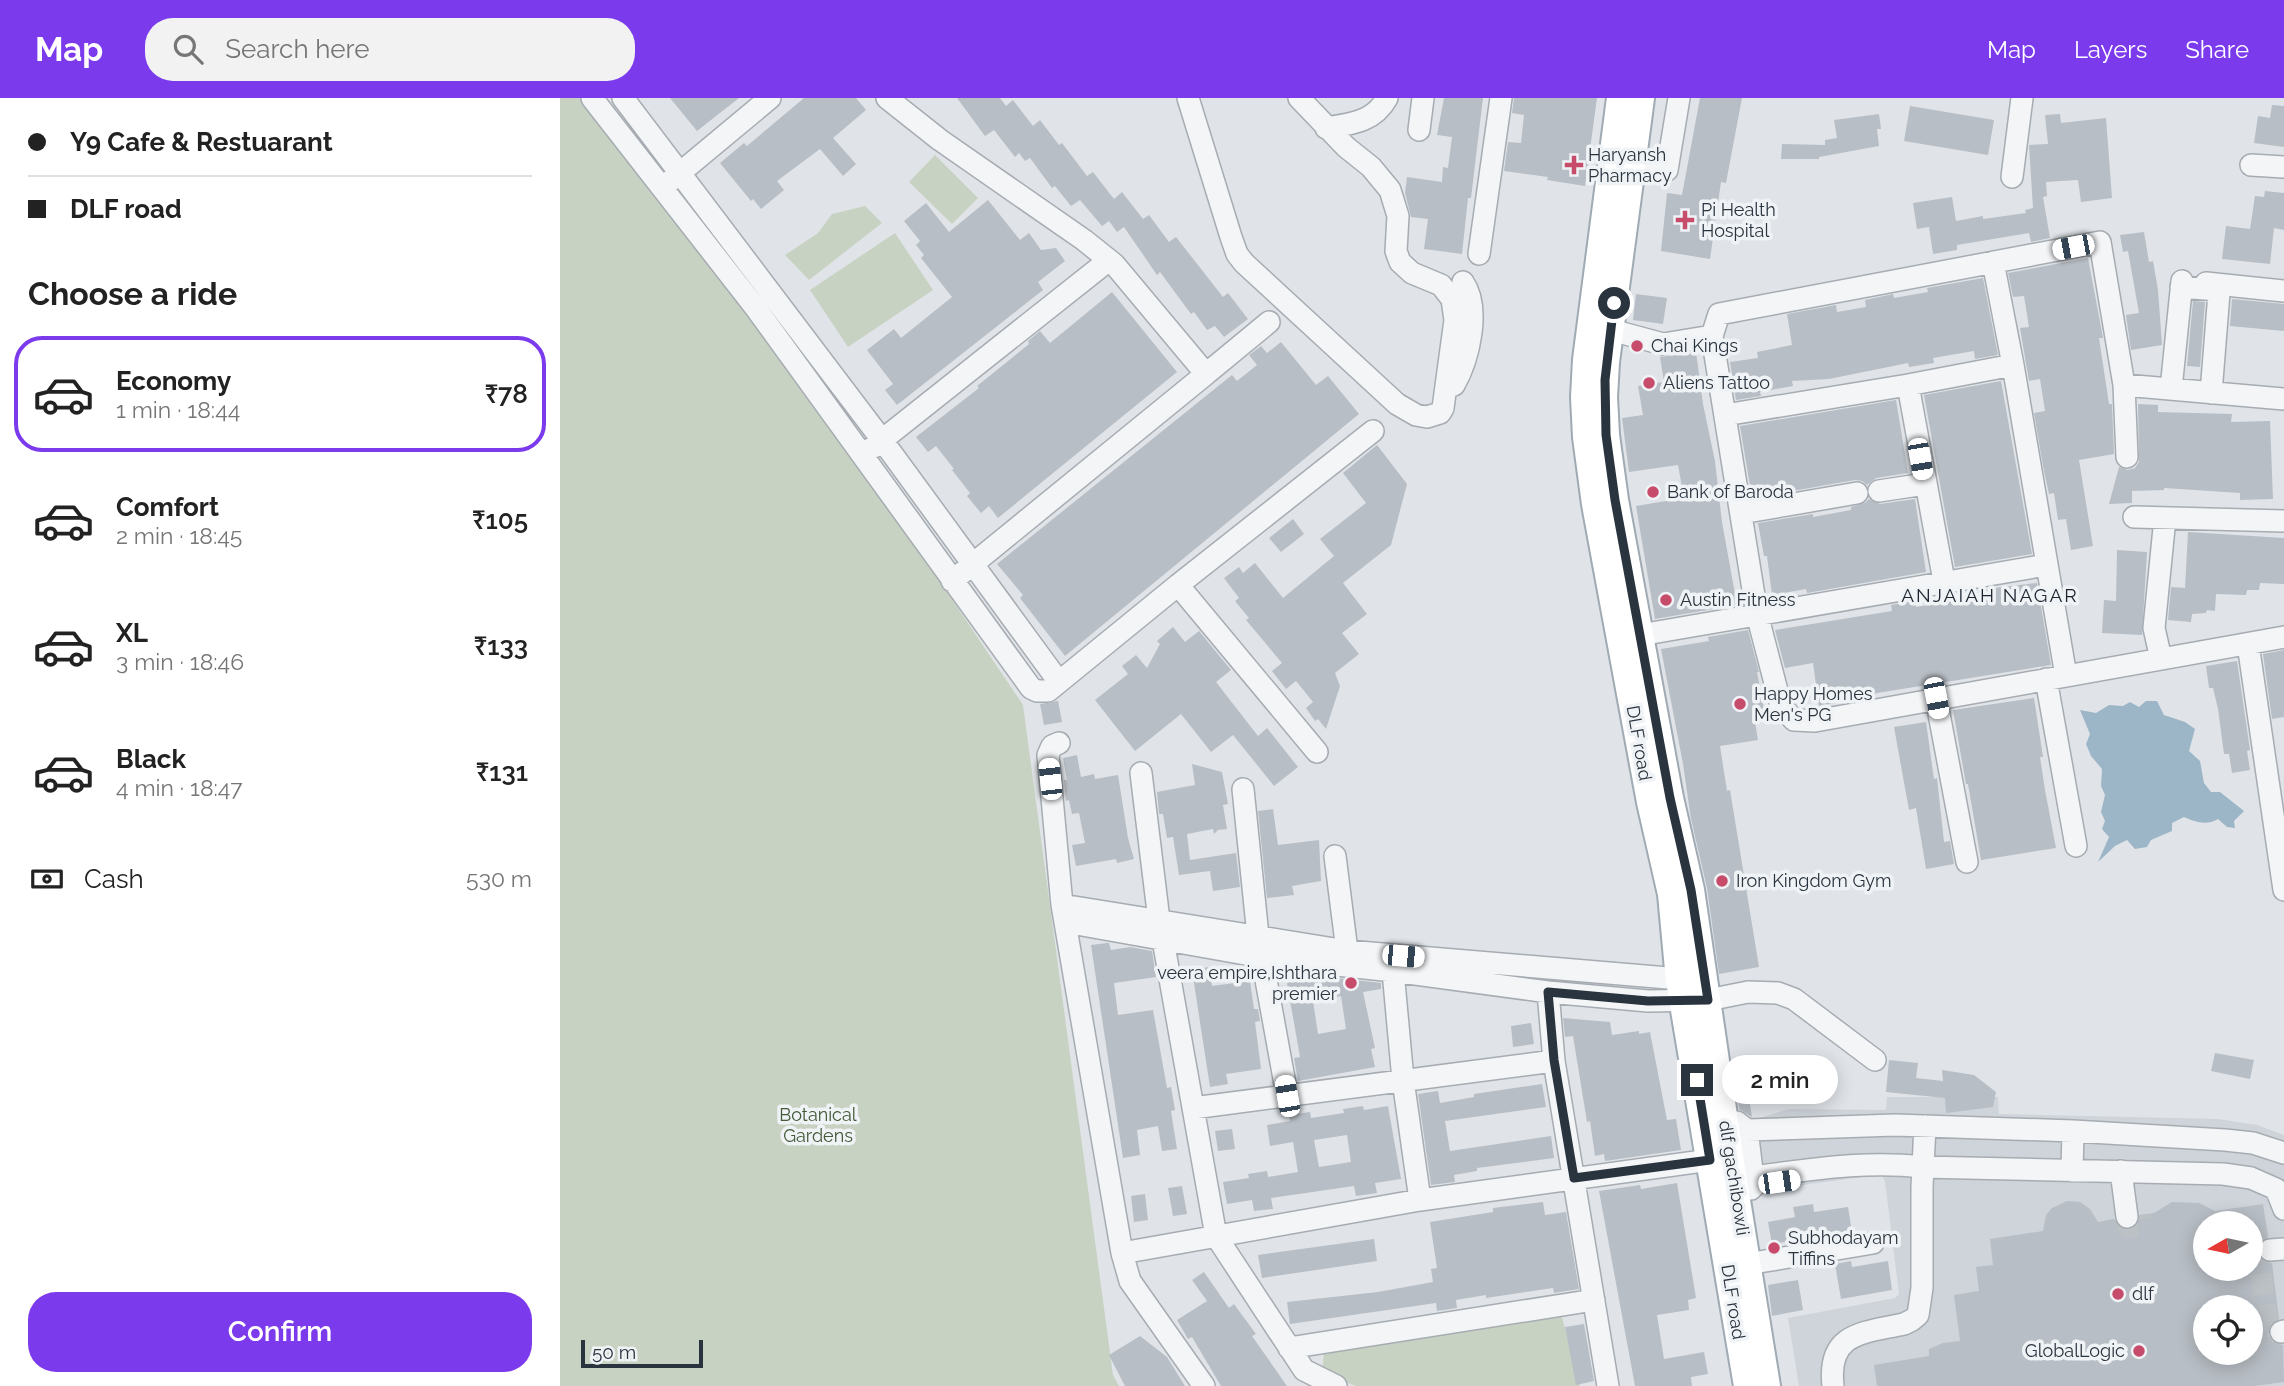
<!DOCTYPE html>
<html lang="en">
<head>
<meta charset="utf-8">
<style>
  body { margin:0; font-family:Raleway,sans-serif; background:#f2f2f2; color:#222; height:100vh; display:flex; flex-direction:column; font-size:26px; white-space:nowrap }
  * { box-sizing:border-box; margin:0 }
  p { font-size:23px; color:#767676 }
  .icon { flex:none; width:38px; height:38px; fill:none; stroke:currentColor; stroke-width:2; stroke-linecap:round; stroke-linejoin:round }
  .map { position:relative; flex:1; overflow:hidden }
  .drawer { display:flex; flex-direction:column; background:#fff; width:560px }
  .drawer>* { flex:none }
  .top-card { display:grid; align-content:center; height:154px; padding:0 28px; background:#fff }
  .needle { width:46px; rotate:261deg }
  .buttons { position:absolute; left:1633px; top:1113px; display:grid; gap:14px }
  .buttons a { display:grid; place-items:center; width:70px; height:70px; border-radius:50%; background:#fff; box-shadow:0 4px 18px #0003; font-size:35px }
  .scale { position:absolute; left:21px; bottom:18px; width:122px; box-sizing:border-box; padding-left:7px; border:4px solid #2a343f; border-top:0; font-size:19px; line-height:24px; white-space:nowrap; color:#2a343f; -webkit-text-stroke:5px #f0f3f6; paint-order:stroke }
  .end { position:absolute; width:32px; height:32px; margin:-16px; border:9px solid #2a343f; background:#fff; box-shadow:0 0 0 4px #fff }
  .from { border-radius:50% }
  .bubble { position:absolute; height:49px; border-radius:24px; background:#fff; box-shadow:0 4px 18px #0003; font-size:23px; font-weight:600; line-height:49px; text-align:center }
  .car { position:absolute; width:21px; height:42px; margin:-21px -10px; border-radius:9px; box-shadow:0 0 5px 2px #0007; background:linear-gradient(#fff 24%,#345 0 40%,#fff 0 76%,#345 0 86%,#fff 0) }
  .top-card b { display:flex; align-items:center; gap:24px; height:66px; font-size:26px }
  .top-card b+b { border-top:2px solid #e0e0e0 }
  .top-card i { width:18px; height:18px; background:#222 }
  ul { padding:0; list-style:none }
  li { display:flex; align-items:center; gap:21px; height:116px; margin:0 14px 10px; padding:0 14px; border:4px solid transparent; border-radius:28px }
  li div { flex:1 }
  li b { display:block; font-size:26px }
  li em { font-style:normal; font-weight:600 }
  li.on { border-color:#7c3aed }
  li>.icon { width:63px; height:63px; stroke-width:1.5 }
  h2 { padding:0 28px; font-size:32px; line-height:84px }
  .pay { display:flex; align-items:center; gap:18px; height:77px; padding:0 28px; font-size:26px }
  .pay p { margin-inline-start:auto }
  .button { display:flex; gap:14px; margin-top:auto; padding:14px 28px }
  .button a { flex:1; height:80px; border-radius:28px; background:#7c3aed; color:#fff; font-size:28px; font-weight:600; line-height:80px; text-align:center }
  header { display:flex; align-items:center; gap:42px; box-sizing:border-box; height:98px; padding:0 35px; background:#7c3aed; color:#fff }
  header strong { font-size:33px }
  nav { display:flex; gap:38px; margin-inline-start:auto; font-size:24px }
  .search { width:490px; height:63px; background:#f2f2f2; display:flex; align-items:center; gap:18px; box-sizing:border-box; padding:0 24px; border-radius:28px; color:#767676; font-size:26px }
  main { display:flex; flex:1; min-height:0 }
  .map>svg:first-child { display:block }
</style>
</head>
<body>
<header>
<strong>Map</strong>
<div class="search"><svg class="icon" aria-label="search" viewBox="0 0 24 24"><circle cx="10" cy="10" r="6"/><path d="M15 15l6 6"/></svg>Search here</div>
<nav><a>Map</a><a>Layers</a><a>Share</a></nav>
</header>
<main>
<section class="drawer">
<div class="top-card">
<b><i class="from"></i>Y9 Cafe &amp; Restuarant</b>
<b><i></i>DLF road</b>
</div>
<h2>Choose a ride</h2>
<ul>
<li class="on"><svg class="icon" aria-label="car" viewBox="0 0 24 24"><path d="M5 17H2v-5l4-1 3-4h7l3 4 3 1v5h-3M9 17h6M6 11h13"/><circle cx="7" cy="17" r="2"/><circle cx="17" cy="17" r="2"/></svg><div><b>Economy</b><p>1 min · 18:44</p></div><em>₹78</em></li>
<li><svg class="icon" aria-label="car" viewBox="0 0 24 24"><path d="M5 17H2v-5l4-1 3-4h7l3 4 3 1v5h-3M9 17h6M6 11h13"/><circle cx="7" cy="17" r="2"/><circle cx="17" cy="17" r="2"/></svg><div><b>Comfort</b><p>2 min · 18:45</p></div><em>₹105</em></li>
<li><svg class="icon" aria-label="car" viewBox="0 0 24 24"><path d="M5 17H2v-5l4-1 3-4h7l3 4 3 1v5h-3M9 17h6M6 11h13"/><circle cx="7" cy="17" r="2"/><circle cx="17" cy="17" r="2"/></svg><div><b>XL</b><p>3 min · 18:46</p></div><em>₹133</em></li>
<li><svg class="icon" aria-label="car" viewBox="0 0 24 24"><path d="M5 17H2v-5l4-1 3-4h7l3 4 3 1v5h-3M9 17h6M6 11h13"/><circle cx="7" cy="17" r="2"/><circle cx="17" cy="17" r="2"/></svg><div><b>Black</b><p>4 min · 18:47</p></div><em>₹131</em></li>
</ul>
<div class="pay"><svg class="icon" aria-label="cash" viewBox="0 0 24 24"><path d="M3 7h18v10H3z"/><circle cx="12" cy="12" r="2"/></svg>Cash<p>530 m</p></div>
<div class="button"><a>Confirm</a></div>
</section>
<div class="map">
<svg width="1724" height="1288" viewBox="0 0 1724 1288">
  <rect width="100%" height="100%" fill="#e0e4e8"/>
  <path fill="#ced4da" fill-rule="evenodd" d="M1327,999H1438L1439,1016L1658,1021L1697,1027L1724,1037V1288H1239L1228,1220L1335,1200L1339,1196L1325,1083L1322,1078L1315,1077L1201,1093L1190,1028L1196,1021L1229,1011L1326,1012ZM1645,1125H1690V1171H1645ZM1645,1209H1690V1255H1645Z"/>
  <path fill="#c8d2c2" d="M0,0H20L296,359L463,607L553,1277L559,1288H0Z
    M375,57L418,100L392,126L349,84Z
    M305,108L322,125L249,182L225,157L258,135L272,116Z
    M335,135L373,192L288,249L250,192Z
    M1001,1215L1020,1288H796L762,1275L764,1254Z"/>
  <path fill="#9db6c7" d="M1586,603H1597L1604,617L1625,624L1635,631L1629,653L1640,663L1644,685L1651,694H1660L1684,713L1674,723L1675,730L1667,729L1658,721C1646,728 1635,724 1624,719L1612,725V733L1591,742L1587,749L1575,751L1567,742L1555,748L1538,764L1549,739L1542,731L1545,723L1541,714L1545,697L1541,688L1542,671L1531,658L1526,646L1530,636L1520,612L1536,615L1549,607L1563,608L1570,604L1579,609Z"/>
  <path fill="#b8bec5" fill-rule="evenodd" d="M110,0H179L137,33Z
    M244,0H296L306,12L273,40L296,66L283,78L260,51L217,83L224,92L201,111L193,101L191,103L160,65L184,45L187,48Z
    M397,0H440L446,8L453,2L473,28L480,22L499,47L502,45L527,78L533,74L554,101L562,94L583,121L589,117L609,144L616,139L663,199L668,195L688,221L664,239L655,228L647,232L634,214L631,216L600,174L597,177L564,129L557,134L549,123L542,128L520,102L511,108L495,88L492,90L470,60L465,63L459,55L455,59L434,32L425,38Z
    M884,0H923L911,100H908L902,156L864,151L868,121L851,119L845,95L847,79L882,84L883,69L888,70L892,39L877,37Z
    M954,0H1037L1025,88L987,82L988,79L944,73L948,44L961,45L964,17L952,15Z
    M1140,0H1182L1166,85L1161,84L1150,161L1101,153L1107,95L1122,97Z
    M1712,7L1724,8V49L1694,45L1698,18L1710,20Z
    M1350,8L1434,22L1428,57L1344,43Z
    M1319,16L1321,31H1317L1319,48L1259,59V61H1221L1222,46L1265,47V42L1277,40L1274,22Z
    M1500,16L1501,25L1546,20L1552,100L1521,104L1518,82L1486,84L1487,98L1483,99L1490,140L1471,144L1469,135L1397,147V152L1373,156L1369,129L1357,131L1353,105L1392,99L1396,123L1423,118V121L1466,115L1465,112L1473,110L1469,47L1488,46L1485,17Z
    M1705,93L1724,95V132L1714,130L1710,166L1662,161L1666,128L1690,131L1695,98L1704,99Z
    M428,102L460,142L469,135L481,152L496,150L505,163L478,184L483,192L337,307L325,292L333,286L307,252L334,231L341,240L392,199L361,160L364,157L356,147L360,143L344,123L366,105L389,134Z
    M1584,134L1589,164L1593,163L1598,192L1602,247L1571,252L1566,217L1579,215L1568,153L1563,154L1560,137Z
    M1528,160L1543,240H1539L1549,306H1552L1554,356L1519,362L1533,448L1511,452L1506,421L1498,422L1494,395L1489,396L1483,368L1474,315L1485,313L1480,281L1469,283L1460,230L1469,229L1464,198L1453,199L1448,175Z
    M1423,180L1438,257L1415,261L1414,253L1373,260L1374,265L1349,269L1348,265L1269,281L1232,283L1233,288L1200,294L1201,298L1176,302L1170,264L1198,260L1197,254L1232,247L1227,216L1276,207L1277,214L1306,209L1305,202L1333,196L1334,200L1368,194L1367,190Z
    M552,194L617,274L438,420L429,408L421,415L407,398L410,395L392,372L394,371L376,348L368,354L356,339L419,290L417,288L469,246L468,243L480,233L490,245Z
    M1076,196L1107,200L1103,226L1073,222Z
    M1672,201L1724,206V233L1670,228Z
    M1633,203L1645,204L1640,269L1627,268Z
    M721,244L756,287L768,278L799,316L505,558L460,500L463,497L437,466L672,277L677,283L697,267L689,257L701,248L707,255Z
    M1136,254L1143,306L1155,363L1162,424L1177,507L1095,521L1076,408L1124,400L1118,367L1069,374L1062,320L1083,317L1078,288L1104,284L1100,259Z
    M1441,283L1472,456L1395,469L1364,297Z
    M1336,302L1348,375L1316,380L1307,387L1302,383L1295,382L1192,400L1180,328Z
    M1578,306L1598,307V314L1672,316L1671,324L1710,323L1713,401L1680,402V395L1604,390V392L1572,393V405L1549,406L1559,369L1568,372L1575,370L1579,364Z
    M817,347L847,386L831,447L783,485L807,516L782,535L799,556L775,575L780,588L766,631L758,621L755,623L746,610L753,604L736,583L726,591L712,573L722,565L686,522L689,520L675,503L679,500L664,480L679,469L683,475L695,465L723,500L774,458L760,441L806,405L783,375Z
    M1309,401L1320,406L1355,401L1366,474L1247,495L1246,491L1212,497L1207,458H1204L1198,425L1253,416V419L1291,412V409L1305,405Z
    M733,421L744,436L721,454L709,440Z
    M1628,434L1724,440V486L1700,485L1699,492H1687L1686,497L1656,496L1655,513L1647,512L1646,515L1632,516L1631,524L1608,522L1611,489L1625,490Z
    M1557,452L1587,454L1582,537L1542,535L1544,502L1556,503Z
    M1477,485L1491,567L1311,596V598L1259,608L1253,565L1225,570L1215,532L1332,513L1331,507L1355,503L1356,509L1393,503L1392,498L1418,494V492Z
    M613,529L625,544L639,533L671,572L656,584L698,638L707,630L738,669L714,688L673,637L651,654L621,616L575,653L535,602L568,576L562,568L576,557L587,570L600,546L597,543Z
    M1188,532L1199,574H1197L1205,616L1194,618L1198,642L1160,648L1167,693L1170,692L1199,869L1159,876L1147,790L1131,721L1123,666L1101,551L1149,543L1148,539Z
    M1724,552V619L1712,621L1703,556Z
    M1677,563L1690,652L1687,653L1690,672L1672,675L1669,656H1664L1658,611L1653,590H1649L1646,568Z
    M1474,600L1483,659H1480L1485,692L1496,750L1421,762L1408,686H1406L1393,612Z
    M498,603L502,624L484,627L480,606Z
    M1366,624L1374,681L1377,680L1384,744L1390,743L1394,766L1366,771L1356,710L1349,712L1334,629Z
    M517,657L521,679L534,676L535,681L558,677L568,740L574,761L557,765L556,761L516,768L512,747L525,745L519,715L512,716L509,702L506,703L504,682H507L503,660Z
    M632,666L662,674L668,706L663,707L667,731L658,732L654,736L653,731L627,736L630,762L676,755L680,789L653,793L650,773L619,777L613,739L607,740L603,716H599L597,694L635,687Z
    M713,711L718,747L759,742L761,783L732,788L734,797L707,800L698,713Z
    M547,845H549L551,852L570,849L592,853L596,879L554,885L558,917L593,912L607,990L611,989L615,1012L611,1013L617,1051L602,1053L598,1028L577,1032L580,1057L563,1060L531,847Z
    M649,869L652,888L690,883L694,911H698L700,923L695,924L701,971L666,976L668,986L650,989L632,872Z
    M760,878L821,885V891L803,894L815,950L811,951L815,969L738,983L734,960L740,959L727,885ZM781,898L786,931L758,936L753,903Z
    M1003,920L1050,924L1052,937L1079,933V936L1090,934L1107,1022L1116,1021L1121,1052L1045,1063L1044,1056L1035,1058L1030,1023L1027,1024L1013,938L1005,939Z
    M971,925L974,946L953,949L951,928Z
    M1655,955L1694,962L1690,981L1651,973Z
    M1329,962L1358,965L1356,980L1383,983L1382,972L1414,977L1436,994L1433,1009L1386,1015L1385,1000L1326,994Z
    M1184,969L1192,1019L1179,1011L1173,970Z
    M982,986L986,1009L885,1023L890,1053L991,1038L994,1060L917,1070V1073L894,1077L895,1084L871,1087L858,996L878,993L880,1005L914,999V996Z
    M803,1008L804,1012L828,1008L841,1081L815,1085L817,1095L796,1098L794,1088L711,1100L713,1111L694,1113L692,1102L667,1106L663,1084L689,1080L688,1076L707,1073L708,1079L738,1074L733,1044L710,1048L707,1027L730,1023L729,1017L750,1014L751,1020L784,1015L783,1011ZM787,1037L791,1064L759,1069L754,1042Z
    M672,1031L675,1051L658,1053L655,1033Z
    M1117,1085L1136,1200L1128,1202L1129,1212L1097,1217L1104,1261L1144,1254L1148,1276L1131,1279L1132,1288H1075L1039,1093L1080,1087L1081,1091Z
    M622,1088L627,1116L613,1118L608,1090Z
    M585,1096L588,1122L574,1124L571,1098Z
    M1507,1103L1520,1104L1530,1111L1538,1124L1554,1121L1561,1131L1568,1132L1575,1129L1580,1117L1594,1115L1612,1104L1639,1105L1655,1113L1703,1106L1708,1139L1699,1146L1697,1154L1704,1163L1712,1165L1719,1221L1711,1226L1708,1237L1713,1244L1723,1247L1724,1284L1694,1288H1317L1314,1267L1369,1258V1251L1383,1245L1400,1243L1394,1197L1419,1193L1416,1169L1433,1167L1430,1141L1483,1133L1486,1117L1492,1110ZM1645,1125H1690V1171H1645ZM1645,1209H1690V1255H1645Z
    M983,1104L985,1117L1006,1114L1019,1191L994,1195L993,1190L926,1200V1197L896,1202L897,1210L877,1213L876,1205L730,1226L727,1204L818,1194L873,1184L871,1171L877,1170L870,1124L933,1114V1110Z
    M1253,1106L1254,1114L1288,1109L1292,1134L1239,1144L1238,1142L1212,1146L1208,1124L1235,1119L1233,1109Z
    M814,1141L817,1163L702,1180L698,1157Z
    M1291,1163L1292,1169L1328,1163L1332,1192L1281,1201L1275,1166Z
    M644,1174L669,1210L674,1206L696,1236L692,1238L727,1288H661L632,1239L628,1241L617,1222L647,1203L632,1182Z
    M1238,1182L1243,1212L1212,1218L1208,1187Z
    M1024,1226L1034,1283L1016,1287L1005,1229Z
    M580,1238L607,1259L625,1288H565L549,1257Z"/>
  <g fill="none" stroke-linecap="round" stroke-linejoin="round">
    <path stroke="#bcc1c6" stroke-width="21" stroke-dasharray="21 10" stroke-linecap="butt" d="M1567,1119L1568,1130L1581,1128L1580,1117
      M1710,1152L1703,1153L1699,1161L1708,1227L1721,1234"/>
    <g stroke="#a6acb2" stroke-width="24">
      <path id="minor" d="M32,0L195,209L471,590L477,593H488L618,487
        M63,0L322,342L499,584
        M327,0L380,42L524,142L554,166L646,276L392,483
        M628,0L671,139L677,156L684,165L837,306L856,317L867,319L880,315L883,310L895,222L892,201L881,187L852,175L840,164L836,153L838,118L830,92L811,69L786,49L739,0
        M766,30C791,26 814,24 827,0
        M859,32L863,0
        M1691,67L1724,69
        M1071,71L1101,75L1107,72L1119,0
        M1452,79L1462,0
        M109,84L210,0
        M919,156L941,0
        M1433,164L1453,267L1506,578
        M1646,185L1724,193
        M1621,189L1657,192L1659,195L1651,295
        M1051,232L1103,246L1152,238
        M646,276L709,224
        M894,287C909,261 921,210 903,184
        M1564,287L1724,301
        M1611,291L1622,183
        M1165,317L1348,287
        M312,350L549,162
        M1567,359L1564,287L1540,144L1159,216L1152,238L1197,516L1221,608L1234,622L1255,623L1724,539
        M1319,393L1365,386
        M1181,415L1297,395
        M1574,419L1724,423
        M1384,483L1348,287L1453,267
        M1080,537L1486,467
        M1688,546L1724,792
        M1601,561L1594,530L1605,420
        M1486,581L1516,748
        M1376,600L1407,764
        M499,645L492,648L488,657L502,807L562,1155L570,1183L644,1288
        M757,654L618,487L813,333
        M581,675L599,822
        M683,691L698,838L727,997
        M775,758L787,853
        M502,807L787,853L1132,882
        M505,824L702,859L833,873L988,894L1088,903L1148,902L1188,894L1218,895L1234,901L1315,962
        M603,842L656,1138L744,1272L776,1288
        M833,873L843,982L860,1102
        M988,894L994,963L1048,1288
        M633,1010L994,963
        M1177,1024L1187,1032L1194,1088L1191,1091
        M1187,1032L1335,1027L1513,1033L1665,1042L1693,1045L1724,1055
        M1512,1073L1513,1033
        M1561,1073L1567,1119
        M1192,1079C1249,1072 1305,1062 1362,1069L1663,1076L1691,1080L1716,1091L1724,1111
        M1710,1152L1724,1151
        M562,1155L860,1102L1150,1062
        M1187,1166L1313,1145
        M1721,1234L1724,1233
        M729,1250L1034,1202
        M1273,1288C1267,1234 1303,1235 1344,1226L1352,1222L1358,1217L1362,1190V1089L1365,1028"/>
    </g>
    <g stroke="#a0aab3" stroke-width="30">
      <path id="major" d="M1060,0L1026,262L1024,299L1026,339L1035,406L1090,704L1111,796L1119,882L1187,1288
        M1081,0L1046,264L1044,299L1046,337L1055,402L1110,700L1131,792L1170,1059L1207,1288"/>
    </g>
    <use href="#minor" stroke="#f3f5f7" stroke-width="21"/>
    <use href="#major" stroke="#fff" stroke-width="26"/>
  </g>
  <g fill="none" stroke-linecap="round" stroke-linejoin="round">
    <path stroke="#2a343f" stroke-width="9" d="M1054,205L1045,282L1046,337L1055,402L1110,700L1131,792L1148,902L1088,903L988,894L994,962L1014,1080L1150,1062L1137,982"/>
  </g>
  <g fill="#c74c6c" stroke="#f0f3f6" stroke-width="2.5">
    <path d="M1010.5 56.5h7v7h7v7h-7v7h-7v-7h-7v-7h7z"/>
    <path d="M1121.5 111.5h7v7h7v7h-7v7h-7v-7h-7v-7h7z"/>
    <circle cx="1077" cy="248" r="7"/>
    <circle cx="1089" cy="285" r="7"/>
    <circle cx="1093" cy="394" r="7"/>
    <circle cx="1106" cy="502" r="7"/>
    <circle cx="1180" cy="606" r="7"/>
    <circle cx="1162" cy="783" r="7"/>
    <circle cx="791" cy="885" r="7"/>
    <circle cx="1214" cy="1150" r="7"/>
    <circle cx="1558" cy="1196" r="7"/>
    <circle cx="1579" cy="1253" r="7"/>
  </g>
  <g text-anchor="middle" stroke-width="7" stroke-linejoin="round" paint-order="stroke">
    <g font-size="18" fill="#2a343f" stroke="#f0f3f6" text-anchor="start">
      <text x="1028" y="63">Haryansh<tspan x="1028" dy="21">Pharmacy</tspan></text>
      <text x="1141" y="118">Pi Health<tspan x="1141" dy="21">Hospital</tspan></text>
      <text x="1091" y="254">Chai Kings</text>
      <text x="1103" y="291">Aliens Tattoo</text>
      <text x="1107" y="400">Bank of Baroda</text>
      <text x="1120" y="508">Austin Fitness</text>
      <text x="1194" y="602">Happy Homes<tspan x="1194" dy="21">Men's PG</tspan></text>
      <text x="1176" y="789">Iron Kingdom Gym</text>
      <text x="777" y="881" text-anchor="end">veera empire,Ishthara<tspan x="777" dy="21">premier</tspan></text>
      <text x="1228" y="1146">Subhodayam<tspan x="1228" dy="21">Tiffins</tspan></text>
      <text x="1572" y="1202">dlf</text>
      <text x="1565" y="1259" text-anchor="end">GlobalLogic</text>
    </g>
    <g font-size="18" fill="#2a343f" stroke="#f0f3f6">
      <text transform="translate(1079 645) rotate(80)" y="6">DLF road</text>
      <text transform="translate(1174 1080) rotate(81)" y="6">dlf gachibowli</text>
      <text transform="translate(1173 1204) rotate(81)" y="6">DLF road</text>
    </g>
    <g font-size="18" fill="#425a38" stroke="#f0f3f6">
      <text x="258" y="1023">Botanical<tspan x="258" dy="21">Gardens</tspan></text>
    </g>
    <g font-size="19" letter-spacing="2" fill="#1c2530" stroke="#f0f3f6">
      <text x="1430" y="504">ANJAIAH NAGAR</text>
    </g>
  </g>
</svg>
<div class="buttons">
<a><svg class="needle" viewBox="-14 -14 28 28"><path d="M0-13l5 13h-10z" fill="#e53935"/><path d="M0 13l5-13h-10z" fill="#767676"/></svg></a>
<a><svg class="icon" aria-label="locate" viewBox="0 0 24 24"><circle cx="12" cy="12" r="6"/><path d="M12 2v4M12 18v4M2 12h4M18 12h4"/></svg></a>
</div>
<div class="scale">50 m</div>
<i class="end from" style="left:1054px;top:205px"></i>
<i class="end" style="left:1137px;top:982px"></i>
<div class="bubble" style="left:1162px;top:957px;width:116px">2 min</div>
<i class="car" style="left:1513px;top:149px;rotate:259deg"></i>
<i class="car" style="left:1360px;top:361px;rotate:170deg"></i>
<i class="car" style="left:1376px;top:600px;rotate:169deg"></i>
<i class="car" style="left:490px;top:681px;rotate:354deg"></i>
<i class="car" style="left:843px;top:858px;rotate:95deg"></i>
<i class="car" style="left:727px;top:998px;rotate:350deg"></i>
<i class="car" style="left:1219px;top:1084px;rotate:82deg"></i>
</div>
</main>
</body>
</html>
